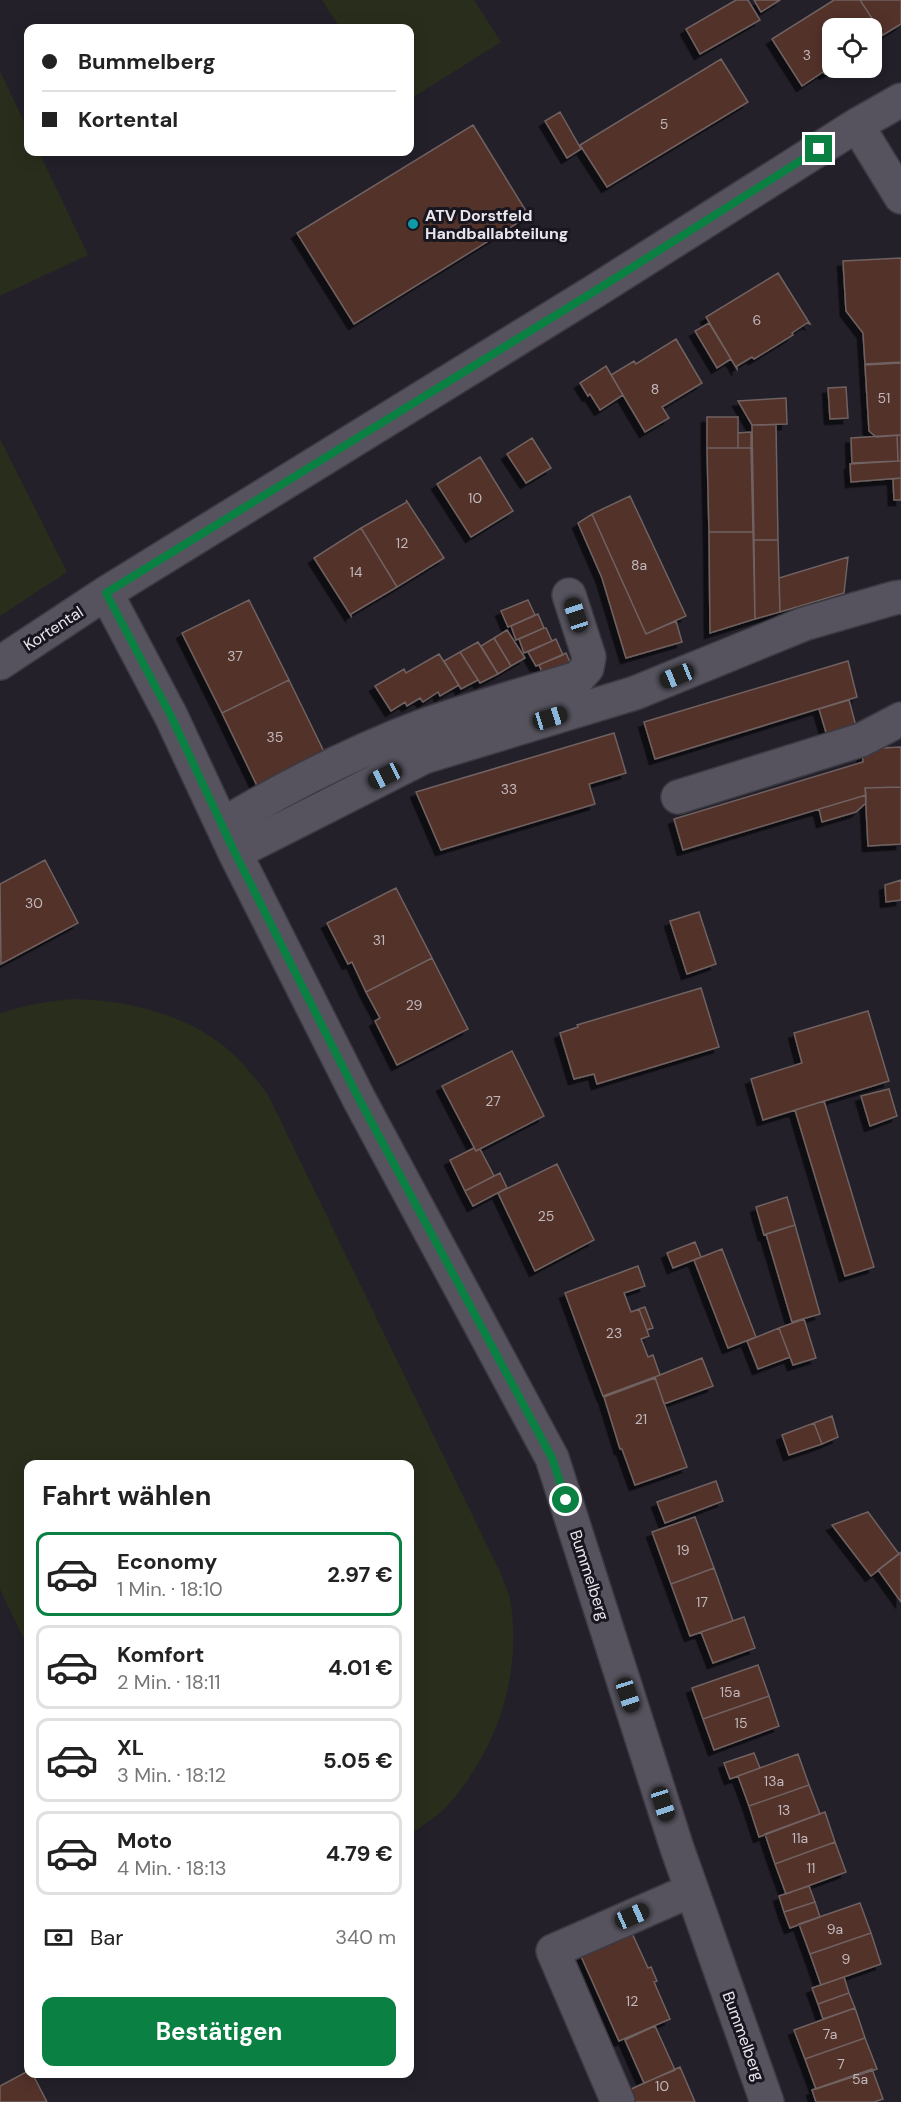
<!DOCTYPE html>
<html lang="de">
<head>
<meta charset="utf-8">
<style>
  body { margin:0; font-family:"DM Sans",sans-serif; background:#f2f2f2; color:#222; height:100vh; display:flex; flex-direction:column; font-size:22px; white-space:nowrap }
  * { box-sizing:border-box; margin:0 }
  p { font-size:20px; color:#767676 }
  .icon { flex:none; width:33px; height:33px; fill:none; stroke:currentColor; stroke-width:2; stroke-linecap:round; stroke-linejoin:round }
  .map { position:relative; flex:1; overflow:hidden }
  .drawer { position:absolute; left:24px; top:1460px; width:390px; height:618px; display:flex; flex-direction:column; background:#fff; border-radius:12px; box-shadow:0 3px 15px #0003 }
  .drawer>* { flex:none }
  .top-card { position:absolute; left:24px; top:24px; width:390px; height:132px; border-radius:12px; box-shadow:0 3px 15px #0003; display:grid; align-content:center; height:132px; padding:0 18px; background:#fff }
  .fabs { position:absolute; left:822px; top:18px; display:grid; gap:12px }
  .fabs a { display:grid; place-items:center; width:60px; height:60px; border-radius:12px; background:#fff; box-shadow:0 3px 15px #0003; font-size:30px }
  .end { position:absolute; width:27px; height:27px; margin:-14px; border:8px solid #0b8043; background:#fff; box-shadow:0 0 0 3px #fff }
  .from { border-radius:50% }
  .car { position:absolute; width:18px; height:36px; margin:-18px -9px; border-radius:8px; box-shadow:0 0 4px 2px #0007; background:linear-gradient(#222 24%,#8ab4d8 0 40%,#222 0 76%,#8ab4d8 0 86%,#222 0) }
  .top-card b { display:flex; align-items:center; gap:21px; height:57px; font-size:22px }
  .top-card b+b { border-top:2px solid #e0e0e0 }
  .top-card i { width:15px; height:15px; background:#222 }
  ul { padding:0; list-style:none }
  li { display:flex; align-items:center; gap:18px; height:84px; margin:0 12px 9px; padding:0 6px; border:3px solid #e0e0e0; border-radius:12px }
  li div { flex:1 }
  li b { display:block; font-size:22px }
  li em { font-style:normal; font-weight:700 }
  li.on { border-color:#0b8043 }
  li>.icon { width:54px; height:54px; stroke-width:1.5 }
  h2 { padding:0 18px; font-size:27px; line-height:72px }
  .pay { display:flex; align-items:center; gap:15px; height:66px; padding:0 18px; font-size:22px }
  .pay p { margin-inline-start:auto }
  .action { display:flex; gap:12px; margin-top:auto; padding:12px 18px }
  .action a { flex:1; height:69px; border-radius:12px; background:#0b8043; color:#fff; font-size:24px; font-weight:700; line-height:69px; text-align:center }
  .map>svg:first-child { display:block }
</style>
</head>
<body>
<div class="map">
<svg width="901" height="2102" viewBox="0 0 901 2102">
  <defs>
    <filter id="shadow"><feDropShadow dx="-5.5" dy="5.5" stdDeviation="0" flood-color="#0009"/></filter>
  </defs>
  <rect width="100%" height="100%" fill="#23202a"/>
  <path fill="#292e1c" d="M322,0H474L501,42L410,99V28H340Z
    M0,71L28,130V152H39L88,255L0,296Z
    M0,439L67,572L0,616Z
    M76,999C131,1001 191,1015 233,1054C246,1066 256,1080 267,1093L499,1570C503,1580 508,1590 510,1600C523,1673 497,1749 449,1804C439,1816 422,1825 410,1835V1464H28V1648L0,1589V1014C24,1004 50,1001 76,999Z"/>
  <path fill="#52302b" stroke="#706260" stroke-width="1.5" filter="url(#shadow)" d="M736,0H748L760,20L700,54L686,29Z
    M754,0H780L761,12Z
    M834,0H860L883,35L872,42V28H832V68H835L825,74L823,72L802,86L772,39Z
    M860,0H901V24L883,35Z
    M721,59L748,102L607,187L580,145Z
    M560,112L581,149L567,158L545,121Z
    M473,125L529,216L354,324L297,233Z
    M901,258V362L865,364L863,333L846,311L843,261Z
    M778,273L810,324L807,323L792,333L793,335L754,359L752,357L737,366V369L706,317Z
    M709,323L731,359L717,368L695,331Z
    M676,339L702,383L662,407L669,418L645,432L611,375L634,361L636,364Z
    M901,363V435L876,437L869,431L865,365Z
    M606,366L623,395L600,410L590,394L588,396L580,383Z
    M846,387L848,418L830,419L828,388Z
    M786,398L787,424L752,425L738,401Z
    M707,417H738V448H707Z
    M752,425H776L778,540H754Z
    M751,432V448H738V433Z
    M897,435L898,461L852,463L851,438Z
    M897,435H901V461H898Z
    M532,438L551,468L526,483L507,454Z
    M707,448H751L753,532H709Z
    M480,457L513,511L471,537L437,484Z
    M898,461H901V478L851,482L850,464Z
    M901,478V500H894L893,479Z
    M630,496L686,616L646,634L592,514Z
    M406,500L444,558L397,587L361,528L407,502Z
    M592,514L646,634L676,621L682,642L626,658L602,578L578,523Z
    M361,528L397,587L351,614V616L314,558Z
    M709,532H753L755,619L710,633Z
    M754,540H778L780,612L755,619Z
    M848,557L844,593L780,612L779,578Z
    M249,600L289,680L222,713L182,633Z
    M528,600L535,615L508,627L501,611Z
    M538,614L544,628L516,640L511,626Z
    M544,628H546L552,641L524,653L519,639Z
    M507,630L525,658L511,666L494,638Z
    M494,638L511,666L498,674L481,646Z
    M556,639L563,655L536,666L528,652Z
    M478,642L498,674L480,683L460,652Z
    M460,652L478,680L461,689L444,661Z
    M566,653L573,669L546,681L539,665Z
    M439,654L459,685L440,696L438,692L423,702L420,698L407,706L405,702L391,711L375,686L404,669L406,673Z
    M848,661L857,697L655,759L644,722Z
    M289,680L328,760L261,794L222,713Z
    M849,700L857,730L828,739L819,709Z
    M614,733L626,773L589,784L595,804L441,850L416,792Z
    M901,747V787L865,788L866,795L683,850L674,819L863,762L862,749Z
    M901,787V844L868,846L865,788Z
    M866,795V803L856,812L822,822L819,809Z
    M45,860L78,923L1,964L0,884Z
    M901,880V900L886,902L885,885Z
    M396,888L432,958L366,992L352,962L348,964L327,923Z
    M699,912L716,964L687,974L670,921Z
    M432,958L468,1029L397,1065L375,1021L380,1018L366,992Z
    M701,988L719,1047L597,1084L594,1074L574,1079L560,1033L578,1027L577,1025Z
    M868,1011L889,1081L763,1120L751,1079L802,1063L794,1033Z
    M512,1051L544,1116L476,1151L442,1086Z
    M889,1089L897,1116L870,1126L861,1096Z
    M824,1101L874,1267L845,1276L795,1110Z
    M474,1148L476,1151L480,1149L494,1176L465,1191L450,1160Z
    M557,1164L594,1240L535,1271L498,1193Z
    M500,1173L507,1188L473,1206L465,1191Z
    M787,1197L795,1225L764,1235L756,1207Z
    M795,1225L820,1314L792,1322L766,1234Z
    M695,1242L701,1257L673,1268L667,1253Z
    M722,1249L756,1337L728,1348L694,1260Z
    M638,1266L645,1286L624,1293L631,1312L639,1309L649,1336L641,1339L648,1357L653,1355L660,1375L603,1396L565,1293Z
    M645,1307L653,1328L647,1330L639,1309Z
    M804,1319L816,1358L793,1365L779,1328Z
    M779,1328L790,1357L758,1369L747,1341Z
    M702,1358L713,1386L664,1404L655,1377Z
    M655,1378L687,1467L635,1485L622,1449H620L604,1397Z
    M832,1416L838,1437L822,1444L814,1423Z
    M814,1423L822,1444L789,1455L782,1435Z
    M716,1481L723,1501L665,1523L657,1502Z
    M868,1512L899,1554L871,1576L832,1525Z
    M695,1517L714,1568L671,1584L652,1532Z
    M901,1552V1602L878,1570Z
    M714,1568L733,1621L690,1636L671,1584Z
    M744,1617L755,1648L713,1663L701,1632Z
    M758,1665L769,1696L703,1719L692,1688Z
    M769,1696L779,1726L714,1750L703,1719Z
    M754,1753L760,1768L730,1779L724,1763Z
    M798,1754L809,1785L749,1806L738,1776Z
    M809,1785L820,1814L759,1837L749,1806Z
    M825,1812L835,1842L775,1864L765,1834Z
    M835,1842L846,1872L786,1894L775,1864Z
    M809,1886L815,1902L784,1912L779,1896Z
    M815,1902L820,1917L790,1928L784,1912Z
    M860,1903L871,1933L810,1954L799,1924Z
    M631,1931L648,1968L651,1967L657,1981L654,1982L670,2019L619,2041L580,1954Z
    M871,1933L881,1964L821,1985L810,1954Z
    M844,1977L849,1993L818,2004L812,1988Z
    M849,1993L855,2008L823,2019L818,2004Z
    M855,2008L865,2038L805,2059L794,2030Z
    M655,2026L675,2070L644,2083L625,2040Z
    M865,2038L877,2069L816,2089L805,2059Z
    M680,2067L695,2102H634L629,2090Z
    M872,2069L883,2099L874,2102H816L812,2090Z
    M28,2071V2073H32L47,2102H0V2086Z"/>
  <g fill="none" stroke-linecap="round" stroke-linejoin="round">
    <g stroke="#3c3a42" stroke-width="36">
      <path id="minor" d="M857,125L901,197
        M106,593L171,716L235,853L359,1099L552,1458L677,1848L767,2102
        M0,663L106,593L595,291L857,125L901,100
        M678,797L861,740L901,719
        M222,825C284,788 360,749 428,724C477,707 528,693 578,678L587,668L589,657L569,595
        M235,853L424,757L635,693L804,624L894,598L901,597
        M618,2102L553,1951L692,1890"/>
    </g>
    <use href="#minor" stroke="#56535e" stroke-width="33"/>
  </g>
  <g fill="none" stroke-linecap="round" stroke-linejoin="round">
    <path stroke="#0b8043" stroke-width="8" d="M566,1500L552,1458L359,1099L235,853L171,716L106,593L595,291L819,149"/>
  </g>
  <circle fill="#0f9aa8" stroke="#1a1620" stroke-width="2" cx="413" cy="224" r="6"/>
  <g text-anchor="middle" stroke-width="6" stroke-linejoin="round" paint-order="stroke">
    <g font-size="14" fill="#c2b8bc">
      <text x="807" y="60">3</text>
      <text x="664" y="129">5</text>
      <text x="757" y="325">6</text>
      <text x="655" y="394">8</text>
      <text x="884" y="403">51</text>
      <text x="475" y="503">10</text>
      <text x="402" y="548">12</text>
      <text x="639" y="570">8a</text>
      <text x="356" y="577">14</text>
      <text x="235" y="661">37</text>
      <text x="275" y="742">35</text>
      <text x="509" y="794">33</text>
      <text x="34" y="908">30</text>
      <text x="379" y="945">31</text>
      <text x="414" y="1010">29</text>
      <text x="493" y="1106">27</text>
      <text x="546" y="1221">25</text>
      <text x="614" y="1338">23</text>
      <text x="641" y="1424">21</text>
      <text x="683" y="1555">19</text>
      <text x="702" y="1607">17</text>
      <text x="730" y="1697">15a</text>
      <text x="741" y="1728">15</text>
      <text x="774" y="1786">13a</text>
      <text x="784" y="1815">13</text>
      <text x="800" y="1843">11a</text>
      <text x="811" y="1873">11</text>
      <text x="835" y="1934">9a</text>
      <text x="846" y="1964">9</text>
      <text x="632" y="2006">12</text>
      <text x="830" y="2039">7a</text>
      <text x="841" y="2069">7</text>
      <text x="860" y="2084">5a</text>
      <text x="662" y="2091">10</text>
    </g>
    <g font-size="16" font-weight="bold" fill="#e8e6ed" stroke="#1a1620" text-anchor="start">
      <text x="425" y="221">ATV Dorstfeld<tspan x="425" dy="18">Handballabteilung</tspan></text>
    </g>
    <g font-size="16" fill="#e8e6ed" stroke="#1a1620">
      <text transform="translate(53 628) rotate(-33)" y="6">Kortental</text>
      <text transform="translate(590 1575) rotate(72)" y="6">Bummelberg</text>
      <text transform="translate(744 2036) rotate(70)" y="6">Bummelberg</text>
    </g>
  </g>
</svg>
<div class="fabs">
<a><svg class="icon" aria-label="locate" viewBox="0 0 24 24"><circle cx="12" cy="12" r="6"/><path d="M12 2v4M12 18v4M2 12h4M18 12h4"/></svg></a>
</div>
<i class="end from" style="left:566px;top:1500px"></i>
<i class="end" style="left:819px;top:149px"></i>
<i class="car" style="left:576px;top:615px;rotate:342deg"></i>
<i class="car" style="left:677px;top:676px;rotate:248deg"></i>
<i class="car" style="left:550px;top:718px;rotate:73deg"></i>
<i class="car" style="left:385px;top:776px;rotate:243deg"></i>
<i class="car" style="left:628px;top:1695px;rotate:162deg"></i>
<i class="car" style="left:663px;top:1804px;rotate:162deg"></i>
<i class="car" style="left:632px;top:1916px;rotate:66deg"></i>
<div class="top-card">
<b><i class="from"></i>Bummelberg</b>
<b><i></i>Kortental</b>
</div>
<section class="drawer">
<h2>Fahrt wählen</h2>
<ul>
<li class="on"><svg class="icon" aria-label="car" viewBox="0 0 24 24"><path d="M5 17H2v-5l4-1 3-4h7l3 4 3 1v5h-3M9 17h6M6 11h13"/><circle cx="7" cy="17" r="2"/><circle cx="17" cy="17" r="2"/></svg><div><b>Economy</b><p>1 Min. · 18:10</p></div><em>2.97 €</em></li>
<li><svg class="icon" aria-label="car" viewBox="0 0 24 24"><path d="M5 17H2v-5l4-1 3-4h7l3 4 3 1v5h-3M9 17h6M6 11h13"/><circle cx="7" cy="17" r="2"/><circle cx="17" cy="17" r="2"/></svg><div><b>Komfort</b><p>2 Min. · 18:11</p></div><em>4.01 €</em></li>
<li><svg class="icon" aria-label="car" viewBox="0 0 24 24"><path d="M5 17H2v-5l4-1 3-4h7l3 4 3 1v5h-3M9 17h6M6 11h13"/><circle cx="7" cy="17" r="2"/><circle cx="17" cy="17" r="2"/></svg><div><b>XL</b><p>3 Min. · 18:12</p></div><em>5.05 €</em></li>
<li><svg class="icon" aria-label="car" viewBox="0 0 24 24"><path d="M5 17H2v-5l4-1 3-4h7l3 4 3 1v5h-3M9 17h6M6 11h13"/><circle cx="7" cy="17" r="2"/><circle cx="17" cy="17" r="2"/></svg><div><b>Moto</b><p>4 Min. · 18:13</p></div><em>4.79 €</em></li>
</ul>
<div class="pay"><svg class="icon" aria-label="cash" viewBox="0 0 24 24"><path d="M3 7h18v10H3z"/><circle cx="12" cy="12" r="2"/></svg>Bar<p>340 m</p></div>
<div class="action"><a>Bestätigen</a></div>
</section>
</div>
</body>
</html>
